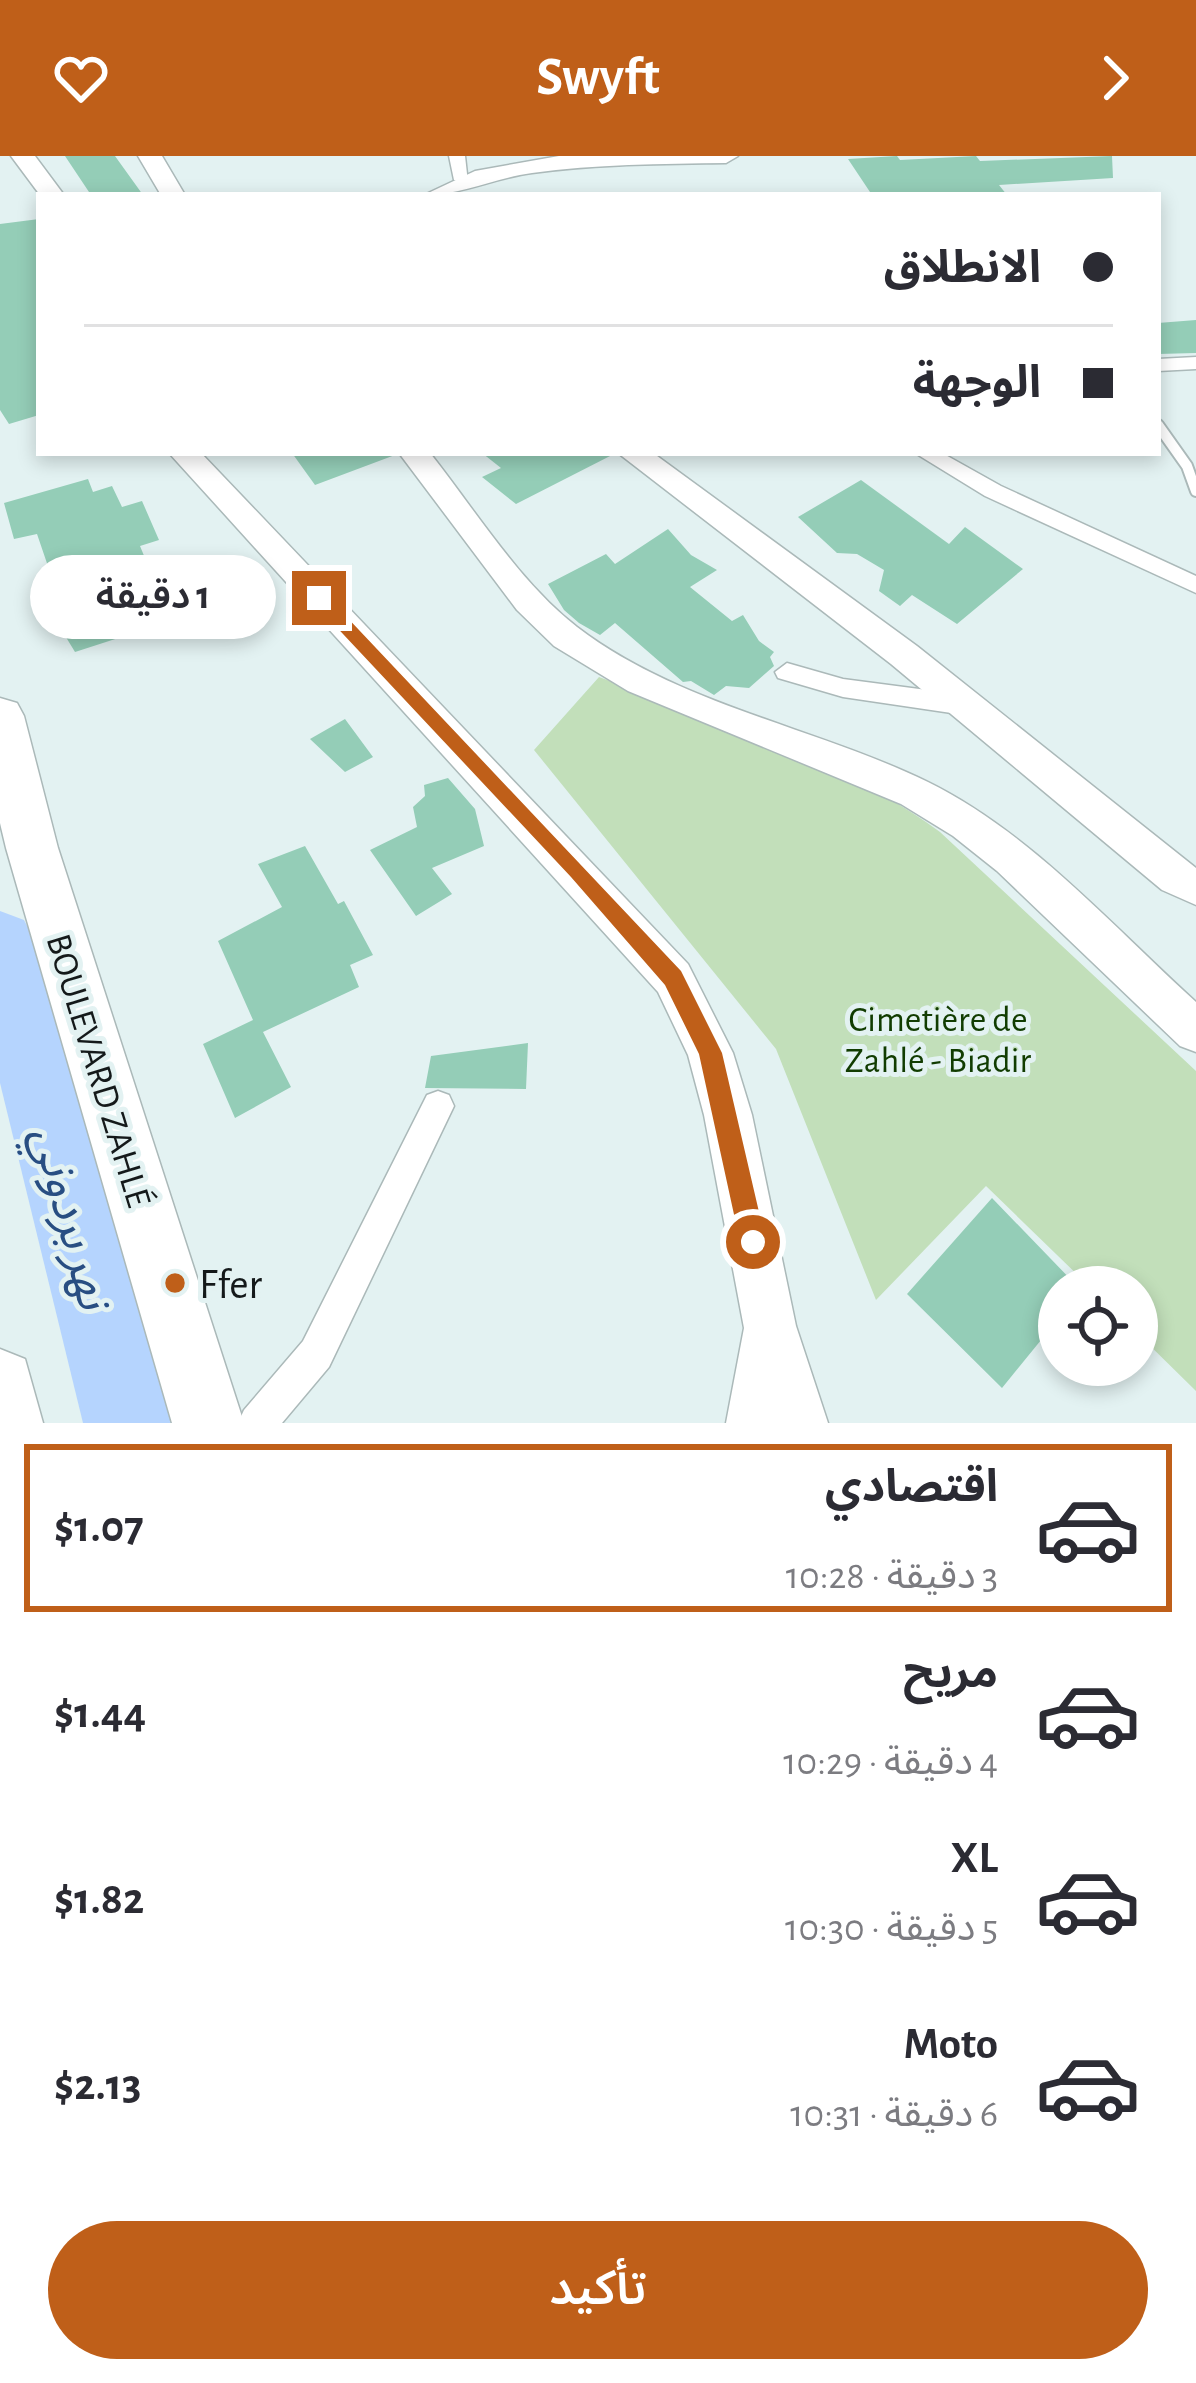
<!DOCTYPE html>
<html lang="ar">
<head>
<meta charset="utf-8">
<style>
  body { margin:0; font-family:"Alegreya Sans","Noto Sans Arabic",sans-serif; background:#f7f7f7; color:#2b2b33; direction:rtl; height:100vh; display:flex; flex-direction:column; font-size:45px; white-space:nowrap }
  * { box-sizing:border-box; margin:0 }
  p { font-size:39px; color:#7c7c81 }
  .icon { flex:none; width:66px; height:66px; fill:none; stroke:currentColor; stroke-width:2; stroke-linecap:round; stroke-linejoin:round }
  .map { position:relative; height:1267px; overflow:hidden; direction:ltr }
  .sheet { display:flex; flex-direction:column; background:#fff; flex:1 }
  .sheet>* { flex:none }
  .banner { position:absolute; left:36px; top:36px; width:1125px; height:264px; border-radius:0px; box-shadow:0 6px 18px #0003; direction:rtl; display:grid; align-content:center; height:264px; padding:0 48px; background:#fff }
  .buttons { position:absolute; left:1038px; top:1110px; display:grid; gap:24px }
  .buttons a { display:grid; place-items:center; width:120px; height:120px; border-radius:50%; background:#fff; box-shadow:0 6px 18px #0003; font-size:60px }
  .end { position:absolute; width:54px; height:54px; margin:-27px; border:15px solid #bf5f19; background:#fff; box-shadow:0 0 0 6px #fff }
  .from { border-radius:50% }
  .bubble { position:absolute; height:84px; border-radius:42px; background:#fff; box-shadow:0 6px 18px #0003; font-size:39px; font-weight:600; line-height:84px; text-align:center; direction:rtl }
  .banner b { display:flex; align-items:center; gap:42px; height:114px; font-size:45px }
  .banner b+b { border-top:3px solid #e1e1e2 }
  .banner i { width:30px; height:30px; background:#2b2b33 }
  ul { padding:21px 0 0; list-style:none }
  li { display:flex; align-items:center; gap:36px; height:168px; margin:0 24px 18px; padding:0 24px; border:6px solid transparent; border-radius:0px }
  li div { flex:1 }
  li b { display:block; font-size:45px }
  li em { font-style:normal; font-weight:600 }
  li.active { border-color:#bf5f19 }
  li>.icon { width:108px; height:108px; stroke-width:1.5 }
  .primary-button { display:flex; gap:24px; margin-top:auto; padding:24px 48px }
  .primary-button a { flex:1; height:138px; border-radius:72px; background:#bf5f19; color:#fff; font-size:48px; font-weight:600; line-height:138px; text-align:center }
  header { display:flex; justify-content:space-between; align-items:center; height:156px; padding:0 48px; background:#bf5f19; color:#fff; font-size:54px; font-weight:600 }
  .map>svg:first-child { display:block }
</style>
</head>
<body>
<header><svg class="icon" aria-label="forward" viewBox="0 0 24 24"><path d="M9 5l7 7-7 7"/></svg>Swyft<svg class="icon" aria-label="heart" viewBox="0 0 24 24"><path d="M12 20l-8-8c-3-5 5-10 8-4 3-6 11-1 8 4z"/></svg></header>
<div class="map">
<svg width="1196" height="1267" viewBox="0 0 1196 1267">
  <rect width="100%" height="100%" fill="#e3f2f2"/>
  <path fill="#c2dfba" d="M599,521C712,563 844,605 940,676L1196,915V1235L1137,1177V1131H1090L986,1030L876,1144L776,893L534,594Z"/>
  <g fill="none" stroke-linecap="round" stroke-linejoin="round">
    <path fill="#b5d4fe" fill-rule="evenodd" d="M0,755L24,764L35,785L171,1267H83L0,927Z"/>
  </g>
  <path fill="#94cdb7" d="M65,0H115L143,39H91Z
    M897,0L900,4L976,0L980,5L1112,0L1113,22L999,29L1007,39H872L848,3Z
    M39,63V259L9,268L0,254V68Z
    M1196,164V197L1158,198V167Z
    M292,297H395V299L315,329Z
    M482,297H614V298L516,348L482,321L501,312Z
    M88,323L93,336L112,330L122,351L142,345L159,384L140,390L171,465L75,496L61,473L66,463L37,378L14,383L4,347Z
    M861,324L949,388L965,371L1023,413L957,468L912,439L900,450L879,435L884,414L857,398L837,397L798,361Z
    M668,373L691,399L717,414L690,431L732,465L743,459L759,485L774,496L770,501L774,510L749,532L726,530L714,539L691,525L683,526L615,467L600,479L579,467L564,454L548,428L606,398L615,408Z
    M345,563L373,601L345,616L310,583Z
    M448,622L475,653L484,690L432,712L452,738L416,760L370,694L417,671L413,651L425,640L424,629Z
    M305,690L338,748L344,745L373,799L350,809L359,831L263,876L291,931L235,962L203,888L253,864L218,785L282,751L258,708Z
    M528,887L526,933L425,932L431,900Z
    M992,1042L1078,1131H1059V1162L1002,1232L907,1138Z"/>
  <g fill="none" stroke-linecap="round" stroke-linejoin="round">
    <g stroke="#abb9b9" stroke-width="14">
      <path id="lane" d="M1158,269L1187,310L1196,335"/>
    </g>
    <g stroke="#abb9b9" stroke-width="3">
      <path id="street" d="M449,0H465L468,27L454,24Z
        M1196,201V213L1158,215V203Z
        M915,297H942L1001,330L1196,420V437L985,340Z
        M787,507L843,523L965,539L978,549L965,559L843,541L778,522L775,516Z
        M438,935L449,939L454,950L329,1211L282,1267H238L244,1254L303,1185L427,939Z"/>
    </g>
    <g stroke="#abb9b9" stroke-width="3">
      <path id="secondary" d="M11,0H35L64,39H40Z
        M138,0H162L185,39H161Z
        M559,0H738L726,7C661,8 596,8 532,17C494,22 462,39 424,39L475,15Z
        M169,297H201L688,808L733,897L752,959L796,1170L828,1267H726L744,1172L704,959L688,899L658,836Z
        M399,297H430C476,355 519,426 577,471C679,549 815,571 928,626C1030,676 1113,771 1196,846V896L1180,890L997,715L953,680L901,648L628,535L554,490L517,454Z
        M618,297H653L917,490L1196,712V749L1162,734L891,508Z"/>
    </g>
    <g stroke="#abb9b9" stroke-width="3">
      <path id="highway" d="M0,542L17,547L24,560L58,692L244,1267H172L6,692L0,667Z
        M0,1193L25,1203L43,1267H0Z"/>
    </g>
    <use href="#lane" stroke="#fff" stroke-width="10"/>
    <use href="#street" fill="#fff" fill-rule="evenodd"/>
    <use href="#secondary" fill="#fff" fill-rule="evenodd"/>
    <use href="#highway" fill="#fff" fill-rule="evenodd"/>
  </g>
  <path fill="#bf5f19" d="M313,438H325L681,815L722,897L766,1086L762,1095L753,1098L744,1095L740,1086L699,898L665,829L571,721L313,446Z"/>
  <circle fill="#bf5f19" stroke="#e3f2f2" stroke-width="4.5" cx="175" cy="1127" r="12"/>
  <g text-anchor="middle" stroke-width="10" stroke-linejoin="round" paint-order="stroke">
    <g font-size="36" fill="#113c01" stroke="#e3f2f2">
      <text x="938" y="875">Cimetière de<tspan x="938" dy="41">Zahlé - Biadir</tspan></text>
    </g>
    <g font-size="36" fill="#14191a" stroke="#e3f2f2">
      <text transform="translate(100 914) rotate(73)" y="13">BOULEVARD ZAHLÉ</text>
    </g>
    <g font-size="42" fill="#14191a" stroke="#e3f2f2" text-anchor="start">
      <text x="199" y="1142">Ffer</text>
    </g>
    <g font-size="48" font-style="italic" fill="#284e82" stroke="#e3f2f2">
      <text transform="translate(73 1061) rotate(75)" y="17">نهر بردوني</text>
    </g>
  </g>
</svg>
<div class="buttons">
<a><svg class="icon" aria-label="locate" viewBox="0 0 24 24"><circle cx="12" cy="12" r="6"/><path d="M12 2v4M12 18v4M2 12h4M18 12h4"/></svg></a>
</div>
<i class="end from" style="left:753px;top:1086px"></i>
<i class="end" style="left:319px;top:442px"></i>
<div class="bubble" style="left:30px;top:399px;width:246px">1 دقيقة</div>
<div class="banner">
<b><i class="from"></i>الانطلاق</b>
<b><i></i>الوجهة</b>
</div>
</div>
<section class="sheet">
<ul>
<li class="active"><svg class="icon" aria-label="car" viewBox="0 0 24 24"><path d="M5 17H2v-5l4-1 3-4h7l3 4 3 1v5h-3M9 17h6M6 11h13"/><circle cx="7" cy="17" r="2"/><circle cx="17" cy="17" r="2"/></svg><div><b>اقتصادي</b><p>3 دقيقة · 10:28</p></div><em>$1.07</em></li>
<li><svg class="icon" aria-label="car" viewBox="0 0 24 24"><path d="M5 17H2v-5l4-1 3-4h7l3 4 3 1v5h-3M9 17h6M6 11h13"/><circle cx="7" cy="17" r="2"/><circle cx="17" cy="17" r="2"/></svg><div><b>مريح</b><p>4 دقيقة · 10:29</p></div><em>$1.44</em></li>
<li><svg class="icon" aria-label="car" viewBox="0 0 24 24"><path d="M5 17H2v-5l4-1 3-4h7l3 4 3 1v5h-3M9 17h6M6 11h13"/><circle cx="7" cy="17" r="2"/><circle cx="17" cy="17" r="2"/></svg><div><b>XL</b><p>5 دقيقة · 10:30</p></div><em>$1.82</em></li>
<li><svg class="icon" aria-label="car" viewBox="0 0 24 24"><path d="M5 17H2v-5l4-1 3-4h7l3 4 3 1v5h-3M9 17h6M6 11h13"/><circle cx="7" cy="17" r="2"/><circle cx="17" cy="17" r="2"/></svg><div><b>Moto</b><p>6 دقيقة · 10:31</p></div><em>$2.13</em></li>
</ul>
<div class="primary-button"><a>تأكيد</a></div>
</section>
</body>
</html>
